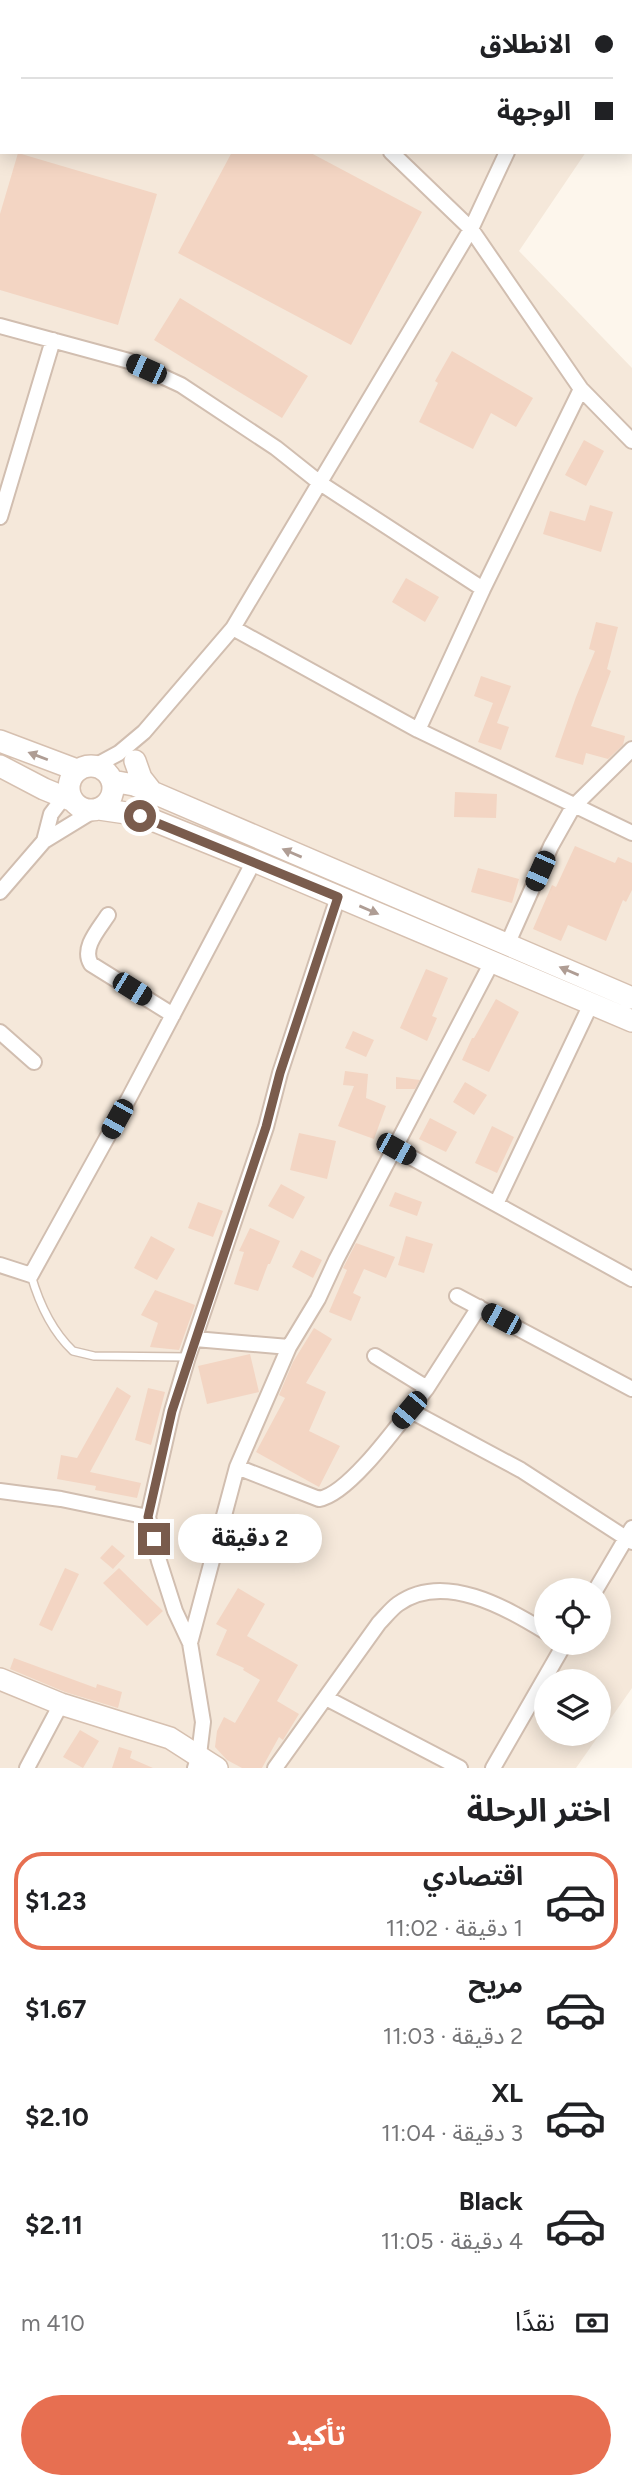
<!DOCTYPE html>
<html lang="ar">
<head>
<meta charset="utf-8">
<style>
  body { margin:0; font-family:Figtree,"Noto Sans Arabic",sans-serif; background:#f6f6f6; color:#202124; direction:rtl; height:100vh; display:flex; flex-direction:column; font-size:26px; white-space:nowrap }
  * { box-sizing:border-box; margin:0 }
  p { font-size:23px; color:#757577 }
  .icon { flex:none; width:38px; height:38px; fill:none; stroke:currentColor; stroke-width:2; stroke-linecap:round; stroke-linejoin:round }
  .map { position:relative; height:1768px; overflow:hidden; direction:ltr }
  .side { display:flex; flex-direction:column; background:#fff; flex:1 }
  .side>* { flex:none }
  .banner { position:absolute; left:0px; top:0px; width:634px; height:154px; box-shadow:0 4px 18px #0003; direction:rtl; display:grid; align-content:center; height:154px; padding:0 21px; background:#fff }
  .controls { position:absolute; left:534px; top:1578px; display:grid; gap:14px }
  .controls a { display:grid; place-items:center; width:77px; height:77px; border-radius:50%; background:#fff; box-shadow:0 4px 18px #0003; font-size:35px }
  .end { position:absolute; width:32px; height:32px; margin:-16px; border:9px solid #7a5c4d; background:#fff; box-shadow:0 0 0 4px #fff }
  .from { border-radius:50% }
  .bubble { position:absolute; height:49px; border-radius:24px; background:#fff; box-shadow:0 4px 18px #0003; font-size:23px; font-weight:700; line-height:49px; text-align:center; direction:rtl }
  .car { position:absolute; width:21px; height:42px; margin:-21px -10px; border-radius:9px; box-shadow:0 0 5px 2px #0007; background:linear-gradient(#222 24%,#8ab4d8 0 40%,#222 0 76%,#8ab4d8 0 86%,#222 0) }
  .banner b { display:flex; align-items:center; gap:24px; height:66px; font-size:26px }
  .banner b+b { border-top:2px solid #e0e0e0 }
  .banner i { width:18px; height:18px; background:#202124 }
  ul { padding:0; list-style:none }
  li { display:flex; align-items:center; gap:21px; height:98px; margin:0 14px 10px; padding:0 7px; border:4px solid transparent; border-radius:28px }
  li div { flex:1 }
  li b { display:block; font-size:26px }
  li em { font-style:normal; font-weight:700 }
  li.selected { border-color:#e76f51 }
  li>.icon { width:63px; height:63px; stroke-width:1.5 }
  h2 { padding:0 21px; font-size:32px; line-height:84px }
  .pay { display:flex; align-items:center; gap:18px; height:77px; padding:0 21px; font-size:26px }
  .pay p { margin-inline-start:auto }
  .primary-button { display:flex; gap:14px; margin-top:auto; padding:14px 21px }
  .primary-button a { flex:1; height:80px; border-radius:42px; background:#e76f51; color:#fff; font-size:28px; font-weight:700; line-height:80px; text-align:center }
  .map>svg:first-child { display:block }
</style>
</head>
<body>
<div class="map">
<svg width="632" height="1768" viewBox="0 0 632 1768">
  <rect width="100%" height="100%" fill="#fdf6ec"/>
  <path fill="#f5e8da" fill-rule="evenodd" d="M0,0H632V84V2H2V152H586L519,251L632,368V1688L576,1768H0ZM546,1591H598V1643H546ZM546,1682H598V1734H546Z"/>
  <path fill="#f3d5c3" d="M232,152H309L422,212L351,345L178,253Z
    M18,153L157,194L118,325L0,290V214Z
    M180,298L308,376L282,418L154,340Z
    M452,351L533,398L516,427L491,413L473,449L419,422L438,383L435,381Z
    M584,440L604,451L586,486L565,475Z
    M590,505L613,512L601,552L543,534L550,511L585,521Z
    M406,578L439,597L425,622L392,602Z
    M596,622L618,627L607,669L611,671L591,726L625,736L623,745L608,759L586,753L583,765L555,757L576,697L595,651L589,649Z
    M481,676L511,686L497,723L509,727L501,750L478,742L493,703L474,696Z
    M455,792L497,794L496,818L454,817Z
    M575,846L615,863L618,857L632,863V890L626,902L623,900L606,941L568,925L561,941L533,929L552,885L556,887Z
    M478,868L519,879L512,903L471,892Z
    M426,969L448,978L432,1016L437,1018L427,1041L400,1028Z
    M496,999L519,1012L489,1072L462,1060L472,1038H474Z
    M353,1031L374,1040L366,1057L345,1048Z
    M345,1071L368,1074L366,1098L386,1106L374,1139L338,1126L354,1086L343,1085Z
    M396,1077L420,1080L415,1089H396Z
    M465,1082L487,1095L474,1115L453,1102Z
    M430,1118L457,1132L446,1152L419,1139Z
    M492,1126L514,1137L497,1173L475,1163Z
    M299,1133L336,1141L327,1179L290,1170Z
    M281,1184L305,1197L293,1219L268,1206Z
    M395,1192L422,1202L417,1216L389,1206Z
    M198,1202L223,1211L213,1237L188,1228Z
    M250,1228L280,1241L270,1264H268L258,1291L234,1284L244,1252L239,1251Z
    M151,1236L175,1249L157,1280L134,1268Z
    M406,1236L433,1244L424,1273L398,1265Z
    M356,1243L395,1257L386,1278L364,1269L353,1293L361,1297L351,1321L329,1312L347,1270L343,1268Z
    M301,1250L322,1260L313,1278L292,1267Z
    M155,1290L195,1305L179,1350L150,1347L158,1323L141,1315Z
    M314,1328L332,1339L306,1383L326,1392L309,1431L340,1446L319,1487L256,1452L285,1398L279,1395L293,1362Z
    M250,1354L259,1392L207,1404L198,1366Z
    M117,1387L131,1396L90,1472L141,1483L137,1498L95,1490L96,1486L57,1479L61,1455L77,1458Z
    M148,1388L165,1392L151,1445L135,1440Z
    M112,1545L125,1556L113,1569L100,1558Z
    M65,1568L79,1574L52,1631L39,1625Z
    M119,1568L163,1611L147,1626L103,1583Z
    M238,1588L265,1604L247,1636L298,1665L277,1701L299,1714L283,1740L279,1737L262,1768H242L227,1760L215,1747L217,1731L224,1717L235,1723L260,1680L243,1670L244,1668L216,1655L227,1630L216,1624Z
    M14,1658L96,1688L97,1684L122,1692L118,1708L65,1692L10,1669Z
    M80,1730L99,1741L83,1768L63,1757Z
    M119,1747L132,1751L130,1758L153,1768H112Z"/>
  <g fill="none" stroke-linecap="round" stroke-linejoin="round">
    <g stroke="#d1beb0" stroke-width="10">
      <path id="lane" d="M31,1275C39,1303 52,1331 73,1351L94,1356L188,1357"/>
    </g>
    <g stroke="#d1beb0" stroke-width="18">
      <path id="street" d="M252,0L253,2
        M526,0L528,2
        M600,2L602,0
        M0,26H2
        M391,152L471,229L581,389L632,441
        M0,326L129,361L181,385L276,448L320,483L483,589
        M0,517L53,340
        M233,628L418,730L632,833
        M418,730L483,589L581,389
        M95,766L119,753L144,732L233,628L471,229L507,152
        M44,841L51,814L67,793
        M0,892L44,841L93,811
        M108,915C99,929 81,948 91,964L173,1015
        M507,945L551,846L573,807L632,749
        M0,1032L34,1062
        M396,1149L632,1279
        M496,1204L591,1004
        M0,1265L31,1275L129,1098L254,861
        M457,1296L632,1389
        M195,1339L289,1347L318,1299L336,1260L492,962
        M427,1388L479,1307
        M409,1410L521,1470L632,1542
        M237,1467L319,1499C351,1494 405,1415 427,1388L375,1356
        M0,1491L61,1499L148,1517
        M595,1591L632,1528
        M190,1643L237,1467L289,1347
        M326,1698L460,1768
        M27,1768L61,1704
        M195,1768L199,1755L203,1722L190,1643L175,1611L159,1561L148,1517L172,1411L188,1357L266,1127L280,1073L338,897
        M275,1768L379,1623C385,1617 391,1609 398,1604C444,1571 506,1608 546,1632
        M493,1768L565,1643"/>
    </g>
    <g stroke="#d6c0b0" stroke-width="24">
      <path id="secondary" d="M0,741L77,770
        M135,761L141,778L152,792
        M69 788a22 22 0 1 1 44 0a22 22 0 1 1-44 0Z
        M0,766L44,789L71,800
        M112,781L134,785L152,792L632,998
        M99,809L140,815L254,861L632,1021
        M0,1679L61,1704L170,1738L217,1768"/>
    </g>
    <use href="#lane" stroke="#fff" stroke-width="7"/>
    <use href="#street" stroke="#fff" stroke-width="14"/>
    <use href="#secondary" stroke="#fff" stroke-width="21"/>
  </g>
  <defs><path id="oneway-solid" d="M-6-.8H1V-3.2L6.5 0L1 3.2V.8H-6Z" transform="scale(1.75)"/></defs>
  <g fill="#af9d94">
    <use href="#oneway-solid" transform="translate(38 756) rotate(-159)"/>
    <use href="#oneway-solid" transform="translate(292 853) rotate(-157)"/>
    <use href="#oneway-solid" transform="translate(369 910) rotate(23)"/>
    <use href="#oneway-solid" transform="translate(569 971) rotate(-157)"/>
  </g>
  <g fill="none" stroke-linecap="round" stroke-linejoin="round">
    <path stroke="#7a5c4d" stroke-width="9" d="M140,816L338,897L280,1073L266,1127L172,1411L148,1517L154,1539"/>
  </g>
</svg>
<div class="controls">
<a><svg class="icon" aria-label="locate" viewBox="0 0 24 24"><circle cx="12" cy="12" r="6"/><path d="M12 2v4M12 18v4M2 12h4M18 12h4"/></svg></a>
<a><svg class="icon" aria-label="layers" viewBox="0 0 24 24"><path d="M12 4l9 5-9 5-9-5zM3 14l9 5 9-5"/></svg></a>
</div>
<i class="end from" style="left:140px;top:816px"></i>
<i class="end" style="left:154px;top:1539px"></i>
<div class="bubble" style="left:178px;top:1514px;width:144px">2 دقيقة</div>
<i class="car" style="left:146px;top:369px;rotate:294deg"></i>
<i class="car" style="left:540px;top:871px;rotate:204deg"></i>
<i class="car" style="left:132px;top:989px;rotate:122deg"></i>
<i class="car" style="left:117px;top:1119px;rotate:209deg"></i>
<i class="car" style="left:396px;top:1149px;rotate:119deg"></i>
<i class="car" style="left:501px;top:1319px;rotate:298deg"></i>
<i class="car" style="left:409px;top:1410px;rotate:220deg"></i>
<div class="banner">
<b><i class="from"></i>الانطلاق</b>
<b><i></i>الوجهة</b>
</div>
</div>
<section class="side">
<h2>اختر الرحلة</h2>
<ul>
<li class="selected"><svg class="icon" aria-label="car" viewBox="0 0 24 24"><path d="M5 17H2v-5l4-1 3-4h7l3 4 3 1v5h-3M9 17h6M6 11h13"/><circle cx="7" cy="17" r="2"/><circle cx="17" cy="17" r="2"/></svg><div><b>اقتصادي</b><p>1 دقيقة · 11:02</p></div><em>$1.23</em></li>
<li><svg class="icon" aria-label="car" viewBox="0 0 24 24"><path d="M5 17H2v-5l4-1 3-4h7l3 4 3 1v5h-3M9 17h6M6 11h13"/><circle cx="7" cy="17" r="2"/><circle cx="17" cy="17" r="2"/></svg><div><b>مريح</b><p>2 دقيقة · 11:03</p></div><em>$1.67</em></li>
<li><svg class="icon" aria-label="car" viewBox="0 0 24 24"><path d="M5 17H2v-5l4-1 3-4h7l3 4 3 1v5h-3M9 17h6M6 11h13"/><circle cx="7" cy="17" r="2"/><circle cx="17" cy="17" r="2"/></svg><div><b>XL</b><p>3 دقيقة · 11:04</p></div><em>$2.10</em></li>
<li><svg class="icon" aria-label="car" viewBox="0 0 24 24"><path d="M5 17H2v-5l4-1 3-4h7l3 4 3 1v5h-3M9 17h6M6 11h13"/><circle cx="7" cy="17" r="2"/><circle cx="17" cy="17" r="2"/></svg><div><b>Black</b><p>4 دقيقة · 11:05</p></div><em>$2.11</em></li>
</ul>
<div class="pay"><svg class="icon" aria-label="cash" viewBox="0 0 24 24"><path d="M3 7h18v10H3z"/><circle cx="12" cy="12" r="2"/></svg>نقدًا<p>410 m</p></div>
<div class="primary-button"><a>تأكيد</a></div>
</section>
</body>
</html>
